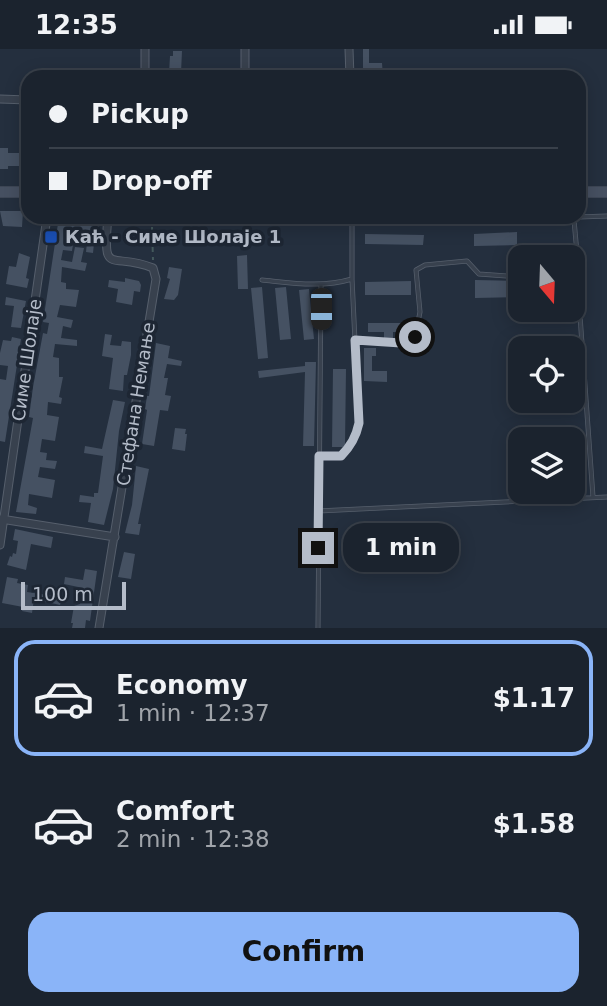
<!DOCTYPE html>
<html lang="en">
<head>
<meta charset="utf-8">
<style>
  body { margin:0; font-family:"DejaVu Sans",sans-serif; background:#242b36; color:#f1f3f6; height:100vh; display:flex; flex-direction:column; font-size:26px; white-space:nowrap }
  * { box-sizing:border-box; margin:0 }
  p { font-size:23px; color:#a0a4aa }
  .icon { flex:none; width:38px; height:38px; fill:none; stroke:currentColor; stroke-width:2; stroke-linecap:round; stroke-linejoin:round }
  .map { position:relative; height:579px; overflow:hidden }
  .panel { display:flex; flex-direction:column; background:#1b232e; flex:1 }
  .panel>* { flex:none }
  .guide { position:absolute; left:21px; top:21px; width:565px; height:154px; border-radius:21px; box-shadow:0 4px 18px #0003,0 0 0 2px #39404a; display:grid; align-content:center; height:154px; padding:0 28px; background:#1b232e }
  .needle { width:46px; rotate:161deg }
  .tools { position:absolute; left:508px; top:196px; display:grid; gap:14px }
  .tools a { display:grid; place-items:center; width:77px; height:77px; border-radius:14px; background:#1b232e; box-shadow:0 4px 18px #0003,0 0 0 2px #39404a; font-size:35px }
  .scale { position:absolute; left:21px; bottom:18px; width:105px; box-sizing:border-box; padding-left:7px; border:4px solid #b4bcc9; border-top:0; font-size:19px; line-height:24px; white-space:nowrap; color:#b4bcc9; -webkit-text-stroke:5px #1d2633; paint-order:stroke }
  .end { position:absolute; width:32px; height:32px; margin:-16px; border:9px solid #b4bcc9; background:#111; box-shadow:0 0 0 4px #111 }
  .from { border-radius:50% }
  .bubble { position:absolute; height:49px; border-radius:21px; background:#1b232e; box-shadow:0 4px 18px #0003,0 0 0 2px #39404a; font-size:23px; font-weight:600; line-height:49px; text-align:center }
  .car { position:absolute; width:21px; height:42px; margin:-21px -10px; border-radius:9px; box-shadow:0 0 5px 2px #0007; background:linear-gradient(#222 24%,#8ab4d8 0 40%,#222 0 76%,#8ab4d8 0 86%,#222 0) }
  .guide b { display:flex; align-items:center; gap:24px; height:66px; font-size:26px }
  .guide b+b { border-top:2px solid #39404a }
  .guide i { width:18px; height:18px; background:#f1f3f6 }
  ul { padding:12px 0 0; list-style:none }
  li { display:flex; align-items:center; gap:21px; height:116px; margin:0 14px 10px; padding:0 14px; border:4px solid transparent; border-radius:21px }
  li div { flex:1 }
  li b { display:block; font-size:26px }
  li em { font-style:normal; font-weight:600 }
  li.current { border-color:#8ab4f8 }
  li>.icon { width:63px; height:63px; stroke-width:1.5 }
  .primary-button { display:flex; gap:14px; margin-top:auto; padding:14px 28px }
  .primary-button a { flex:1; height:80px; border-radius:21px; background:#8ab4f8; color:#111; font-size:28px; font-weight:600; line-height:80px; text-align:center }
  .status { display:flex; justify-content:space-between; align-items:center; height:49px; padding:0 35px; background:#1b232e; direction:ltr }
  .status svg { height:19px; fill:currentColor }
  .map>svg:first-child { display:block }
</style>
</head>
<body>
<div class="status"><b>12:35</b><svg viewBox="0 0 49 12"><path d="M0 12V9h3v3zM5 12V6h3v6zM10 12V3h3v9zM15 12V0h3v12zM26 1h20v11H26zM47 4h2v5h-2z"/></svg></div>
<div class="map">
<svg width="607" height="579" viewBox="0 0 607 579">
  <rect width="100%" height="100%" fill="#242f3e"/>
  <path fill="#455162" d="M363,0H369V14H382L383,28H358V21H363Z
    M173,2H182L181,24H169L170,7H173Z
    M19,95H26V117H8V120H0V99H8V104H20Z
    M0,162H23L22,178L3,177Z
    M59,168H70L69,171L77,172L76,174L99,177L98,185H95L93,204L86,203L88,184L67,180L64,193L73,195L72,202L63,201L61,211L72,213L75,198L84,199L81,213L87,214L85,222L62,218L61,233L66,234V240L79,241L76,258L60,256L57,268L73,271L71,279L63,277L61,289L77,291V297L55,295L53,308L59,309V328H63L59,348L62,349L61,355L48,353L47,366L59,368L55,392L42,390L40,403L47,404L46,411L57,412L55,420L40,418L38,428L55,431L52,449L29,445L28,456L37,459L36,465L16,463L33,369L29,368L33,338L43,284L47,285L49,274L43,273Z
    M264,168H324V176H264Z
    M517,183V196L474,197V185Z
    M365,185L424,186L423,196L365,195Z
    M19,204L30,208L26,229L29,230L27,239L6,235L9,217L16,218Z
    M247,206L248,240H238L237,207Z
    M169,218L182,220L178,246L174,251L164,250L170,230L167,229Z
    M125,229L139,232L141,236L140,243L134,242L132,256L116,253L118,240L108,238L109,231L125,233Z
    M475,231L520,232V248L475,249Z
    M411,232V246H365V233Z
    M262,238L268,309L258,310L251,239Z
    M286,238L291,290L280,291L275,239Z
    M309,240L314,290L304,291L299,241Z
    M6,248L26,252L21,279L11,278L14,257L5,256Z
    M368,274H410V283H393V289H384V283H368Z
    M105,285L112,286L110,296L121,297L122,292L131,293V306L127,326H124L123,342L109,340L113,309L102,307Z
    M12,288L21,290L5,393L0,392V330L6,331L8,317L0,316V304L3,291L11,292Z
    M156,294L170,297L168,309L182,312L181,317L167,315L164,329H168L165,346L171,347L168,362L160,361L154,397L142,395L147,361L145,360L147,347H149Z
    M364,299H376V307H372V322H387V333L364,332Z
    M305,313H316L314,397H303L305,323L259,329L258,322L305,317Z
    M333,320H346L345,396L343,398H332Z
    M113,351L125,353L119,382L113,440L104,476L88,473L91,454L79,453L80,446L94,448V444H98L103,407L84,404L85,397L102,400Z
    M175,379L186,380L185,385H187L185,402L172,400Z
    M136,417L149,420L138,475H141L139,486L125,484L132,456Z
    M15,480L53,488L51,499L31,495L26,521L7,516L10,507L12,508L13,504L16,505L18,492L13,491Z
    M124,503L135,505L131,530L118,528Z
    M85,520L97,522L90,572L86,571L85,579H72L73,574H71L74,557L80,555L83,539L64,535L65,528L83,531Z
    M7,528L18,530L17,534L28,536L27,543L62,548L60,556L34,550L32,564L22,562L23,558L2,554Z"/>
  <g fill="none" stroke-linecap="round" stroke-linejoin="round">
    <g stroke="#565f6c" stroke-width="5">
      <path id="lane" d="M143,168L148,173L161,172
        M579,168L607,167
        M176,172L182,168
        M262,231C292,234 322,239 352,230V168
        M572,233L578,239L593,448
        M573,234L579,226L574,171L579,168
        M355,291L401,294L415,288L420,263L416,221L425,216L467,212L479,225L520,228
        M319,407L341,406C352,397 356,388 359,375L352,230
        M318,462L607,448
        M318,579L321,235"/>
    </g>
    <g stroke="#565f6c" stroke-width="9">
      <path id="street" d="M145,0V28
        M349,0L350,28
        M245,28V0
        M0,50L28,51
        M1,470L115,488
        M0,496L47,168
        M99,579L156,230L153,219C111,202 102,230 108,168"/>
    </g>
    <g stroke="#565f6c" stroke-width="11">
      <path id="secondary" d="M0,143H28
        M579,143H607"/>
    </g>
    <path stroke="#44595c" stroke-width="2" stroke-dasharray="5 5" stroke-linecap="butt" d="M152,178L153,211"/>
    <use href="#lane" stroke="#38414e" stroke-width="3.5"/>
    <use href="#street" stroke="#38414e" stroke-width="7"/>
    <use href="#secondary" stroke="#465061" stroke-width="10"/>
  </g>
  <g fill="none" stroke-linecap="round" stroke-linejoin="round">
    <path stroke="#b4bcc9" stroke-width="9" d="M318,499L319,407H341C351,397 356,388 359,374L355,291L401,294L415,288"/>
  </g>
  <rect fill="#1a4fb4" stroke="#1d2633" stroke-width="2.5" x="44" y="181" width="14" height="14" rx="3.5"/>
  <g text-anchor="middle" stroke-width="7" stroke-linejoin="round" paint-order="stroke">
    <g font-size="18" font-weight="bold" fill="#b4bcc9" stroke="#1d2633" text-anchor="start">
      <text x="65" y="194">Каћ - Симе Шолаје 1</text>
    </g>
    <g font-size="18" fill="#b4bcc9" stroke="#1d2633">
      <text transform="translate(27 311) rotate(-82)" y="6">Симе Шолаје</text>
      <text transform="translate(136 355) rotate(-81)" y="6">Стефана Немање</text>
    </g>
  </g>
</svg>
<div class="tools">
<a><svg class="needle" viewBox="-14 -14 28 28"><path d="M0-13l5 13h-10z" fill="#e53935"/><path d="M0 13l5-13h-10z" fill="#a0a4aa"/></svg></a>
<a><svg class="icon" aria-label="locate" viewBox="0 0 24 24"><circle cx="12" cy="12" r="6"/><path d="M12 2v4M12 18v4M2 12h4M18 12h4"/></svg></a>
<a><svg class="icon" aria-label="layers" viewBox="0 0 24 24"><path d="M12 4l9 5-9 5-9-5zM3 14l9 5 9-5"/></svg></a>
</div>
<div class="scale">100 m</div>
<i class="end from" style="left:415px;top:288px"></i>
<i class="end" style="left:318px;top:499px"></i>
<div class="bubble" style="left:343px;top:474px;width:116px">1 min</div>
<i class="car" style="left:321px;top:260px;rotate:180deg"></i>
<div class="guide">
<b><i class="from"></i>Pickup</b>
<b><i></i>Drop-off</b>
</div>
</div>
<section class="panel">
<ul>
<li class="current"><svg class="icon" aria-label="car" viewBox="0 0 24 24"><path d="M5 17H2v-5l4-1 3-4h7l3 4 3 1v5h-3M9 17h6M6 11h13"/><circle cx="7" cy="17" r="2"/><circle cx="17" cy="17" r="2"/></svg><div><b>Economy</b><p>1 min · 12:37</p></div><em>$1.17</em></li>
<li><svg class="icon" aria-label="car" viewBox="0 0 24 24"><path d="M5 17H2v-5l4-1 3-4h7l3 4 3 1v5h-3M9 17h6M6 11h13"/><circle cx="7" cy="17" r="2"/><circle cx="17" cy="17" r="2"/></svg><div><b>Comfort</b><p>2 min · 12:38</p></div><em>$1.58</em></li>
</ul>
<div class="primary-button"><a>Confirm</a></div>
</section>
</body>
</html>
